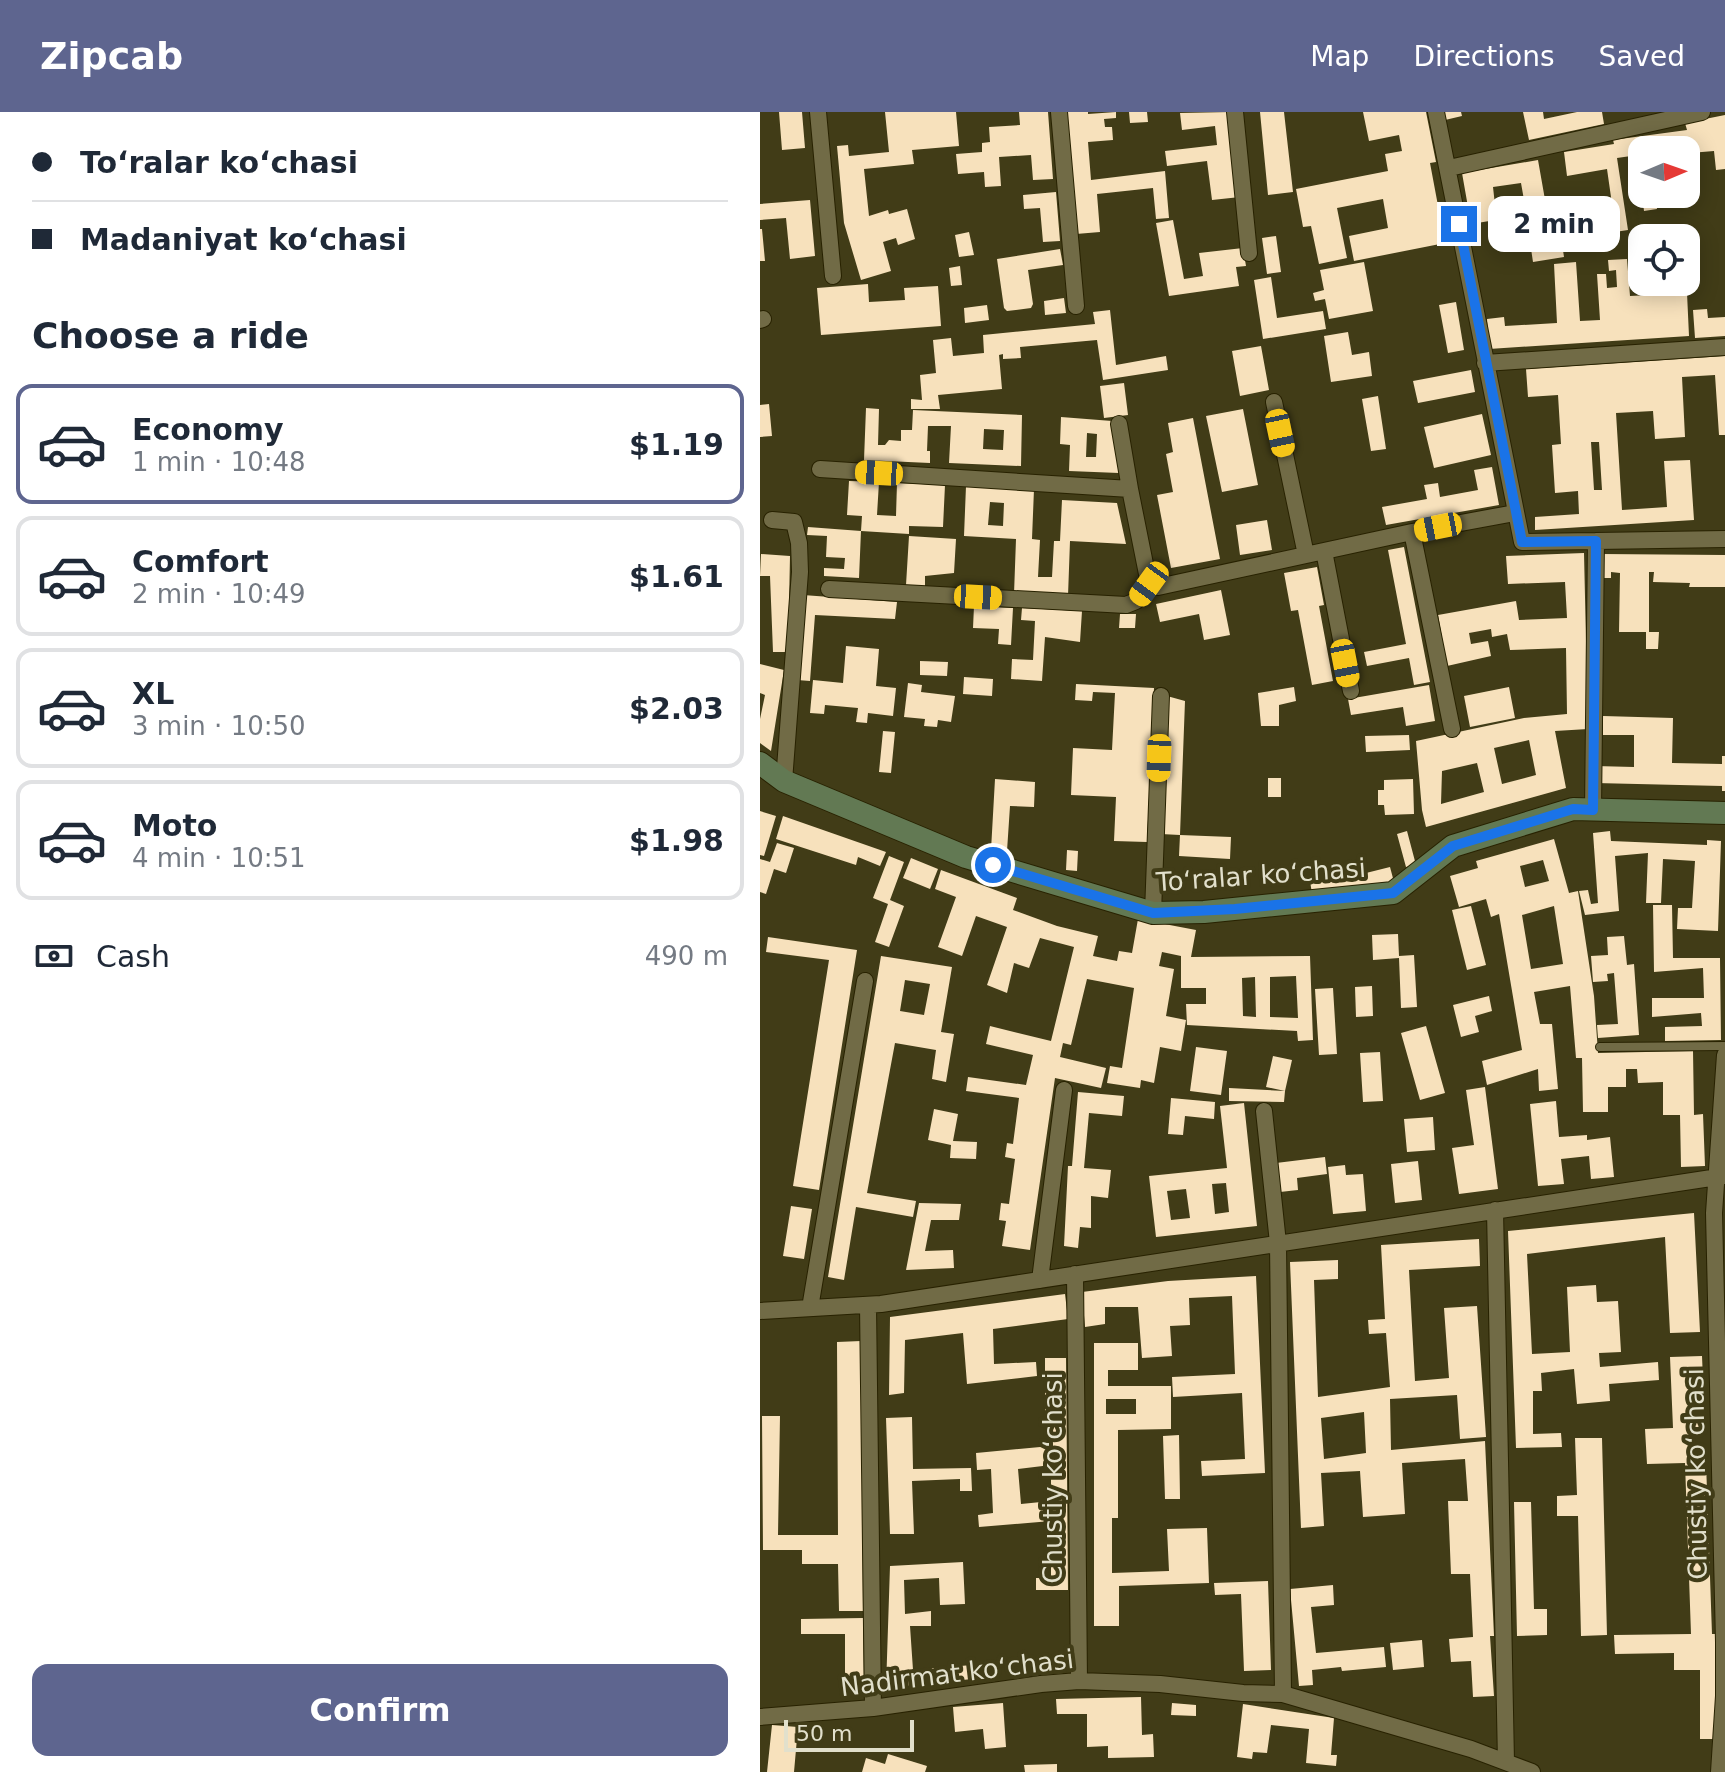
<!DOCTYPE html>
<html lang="en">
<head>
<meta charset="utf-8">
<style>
  body { margin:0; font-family:"DejaVu Sans",sans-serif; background:#f6f6f7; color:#1f2937; height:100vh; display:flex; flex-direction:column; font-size:30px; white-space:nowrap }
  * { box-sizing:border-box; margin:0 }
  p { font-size:26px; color:#747a83 }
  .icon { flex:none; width:44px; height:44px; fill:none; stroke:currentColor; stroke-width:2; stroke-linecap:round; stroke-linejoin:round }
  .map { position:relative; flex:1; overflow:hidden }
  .side { display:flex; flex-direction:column; background:#fff; width:760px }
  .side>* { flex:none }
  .banner { display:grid; align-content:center; height:176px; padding:0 32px; background:#fff }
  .needle { width:52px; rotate:88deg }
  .tools { position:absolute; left:868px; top:24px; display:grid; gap:16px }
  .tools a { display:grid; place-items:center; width:72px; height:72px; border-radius:16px; background:#fff; box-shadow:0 4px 20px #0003; font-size:40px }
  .scale { position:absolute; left:24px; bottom:20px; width:130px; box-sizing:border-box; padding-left:8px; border:4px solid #e2e0cc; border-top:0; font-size:22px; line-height:28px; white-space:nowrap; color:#e2e0cc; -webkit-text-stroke:6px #413c17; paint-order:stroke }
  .end { position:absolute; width:36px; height:36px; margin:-18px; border:10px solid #1a73e8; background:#fff; box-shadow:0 0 0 4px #fff }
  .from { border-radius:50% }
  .bubble { position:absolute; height:56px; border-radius:16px; background:#fff; box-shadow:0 4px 20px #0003; font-size:26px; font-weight:600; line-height:56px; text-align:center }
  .car { position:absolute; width:24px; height:48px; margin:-24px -12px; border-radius:10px; box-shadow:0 0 6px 2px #0007; background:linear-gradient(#f5c518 24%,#345 0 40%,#f5c518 0 76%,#345 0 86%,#f5c518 0) }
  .banner b { display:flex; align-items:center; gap:28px; height:76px; font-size:30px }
  .banner b+b { border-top:2px solid #e0e1e3 }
  .banner i { width:20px; height:20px; background:#1f2937 }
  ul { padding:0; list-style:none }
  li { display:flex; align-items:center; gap:24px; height:120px; margin:0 16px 12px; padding:0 16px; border:4px solid #e0e1e3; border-radius:16px }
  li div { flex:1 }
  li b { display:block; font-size:30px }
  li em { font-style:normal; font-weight:600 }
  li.selected { border-color:#5e658f }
  li>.icon { width:72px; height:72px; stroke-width:1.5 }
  h2 { padding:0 32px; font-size:36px; line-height:96px }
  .pay { display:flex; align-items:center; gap:20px; height:88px; padding:0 32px; font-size:30px }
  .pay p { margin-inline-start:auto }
  .action { display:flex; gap:16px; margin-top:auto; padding:16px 32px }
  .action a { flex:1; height:92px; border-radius:16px; background:#5e658f; color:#fff; font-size:32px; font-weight:600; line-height:92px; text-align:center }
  header { display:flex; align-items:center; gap:48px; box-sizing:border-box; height:112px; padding:0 40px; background:#5e658f; color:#fff }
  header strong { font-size:38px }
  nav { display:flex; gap:44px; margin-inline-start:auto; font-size:28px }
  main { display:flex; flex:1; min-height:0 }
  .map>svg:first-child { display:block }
</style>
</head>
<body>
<header>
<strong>Zipcab</strong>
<nav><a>Map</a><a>Directions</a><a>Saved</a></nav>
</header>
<main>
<section class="side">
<div class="banner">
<b><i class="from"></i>Toʻralar koʻchasi</b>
<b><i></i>Madaniyat koʻchasi</b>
</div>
<h2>Choose a ride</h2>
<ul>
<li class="selected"><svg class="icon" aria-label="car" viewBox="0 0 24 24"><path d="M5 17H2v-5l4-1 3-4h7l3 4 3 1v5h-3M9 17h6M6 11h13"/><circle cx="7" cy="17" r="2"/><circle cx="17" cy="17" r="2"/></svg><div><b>Economy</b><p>1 min · 10:48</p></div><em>$1.19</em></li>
<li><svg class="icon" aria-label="car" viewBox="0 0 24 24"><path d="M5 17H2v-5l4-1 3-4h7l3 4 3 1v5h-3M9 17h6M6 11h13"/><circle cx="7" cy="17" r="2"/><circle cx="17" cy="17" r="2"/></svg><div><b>Comfort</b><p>2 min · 10:49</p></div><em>$1.61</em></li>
<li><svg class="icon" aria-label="car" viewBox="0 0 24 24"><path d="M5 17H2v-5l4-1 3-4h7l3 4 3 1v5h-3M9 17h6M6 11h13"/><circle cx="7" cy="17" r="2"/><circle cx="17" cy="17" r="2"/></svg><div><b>XL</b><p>3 min · 10:50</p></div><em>$2.03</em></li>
<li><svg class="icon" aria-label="car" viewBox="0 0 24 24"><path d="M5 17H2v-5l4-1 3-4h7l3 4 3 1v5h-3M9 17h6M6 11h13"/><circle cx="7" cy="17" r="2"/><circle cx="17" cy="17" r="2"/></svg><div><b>Moto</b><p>4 min · 10:51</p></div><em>$1.98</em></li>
</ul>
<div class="pay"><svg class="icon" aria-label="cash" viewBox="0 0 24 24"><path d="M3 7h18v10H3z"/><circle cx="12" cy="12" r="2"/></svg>Cash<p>490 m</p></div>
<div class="action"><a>Confirm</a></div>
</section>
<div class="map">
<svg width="965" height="1660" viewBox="0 0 965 1660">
  <rect width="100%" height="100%" fill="#413c17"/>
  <path fill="#f7e1bc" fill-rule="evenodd" d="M19,0H42L45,36L22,38Z
    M125,0H196L199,34L152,38L154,52L104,57L109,104L128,98L129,102L147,97L155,127L138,133L136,126L123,130L131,159L101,168L84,111L77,34L88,33L89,44L129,40Z
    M259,0H288L293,67L273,68L271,43L239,45L241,74L225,75L224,60L198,62L196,42L222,40V31L230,30L229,15L260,13Z
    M305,0H328V2L356,0V6L344,7L345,15H352L353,28L328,30L331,68L405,59L409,106L396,107L393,76L337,82L340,120L316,122Z
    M369,0H387L388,10L370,11Z
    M471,0L480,85L452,88L447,49L407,54L405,39L457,33L455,14L422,18L420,1Z
    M500,0H524L533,80L508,83Z
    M603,0H666L676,50L670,51L685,131L594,149L589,124L628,116L623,87L577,96L587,146L559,152L551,114L543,115L536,77L628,59L625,42L642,39L639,23L609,29Z
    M684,0H701L702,4L685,8Z
    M763,0H783L784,7L817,0H842L844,12L769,28Z
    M965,3V57L956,58L954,39L930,41L934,79L926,80V38H882V63L878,43L857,46L868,118L822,125L820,112L854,106L847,57L807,64L804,40L854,32L853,28L927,18L925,11Z
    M778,48L787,99L797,98L804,145L773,150L766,103L711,112L702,61ZM761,71L764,88L735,93L733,75Z
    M296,80L300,129L283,130L280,96L264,97L263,83Z
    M882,82H895L897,97L884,99Z
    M50,88L55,144L30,147L26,106L0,108V92Z
    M413,108L424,167L443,164L439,141L483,136L486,154L476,155L479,174L409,184L396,111Z
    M0,117H2L5,149H0Z
    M209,120L214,143L199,145L195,123Z
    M516,124L521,160L507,162L502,126Z
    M300,137L303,153L268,158L273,192L271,196L247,199L244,196L237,147Z
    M867,147L870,184L927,181L929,224L729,237L727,207L744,205L745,214L797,211L794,152L816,150L820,209L840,208L837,162H846L847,176L857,175L856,158L849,159L848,148Z
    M604,150L613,199L569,207L565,187L555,189L553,181L564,178L560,158Z
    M200,154L202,173L191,174L189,156Z
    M511,165L517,206L563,199L566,217L503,227L494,168Z
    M108,172L109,190L145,188L144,176L178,174L181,214L61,223L57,176Z
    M304,186L306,201L285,203L284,189Z
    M696,190L704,238L688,241L679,193Z
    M227,193L229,208L205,211L204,196Z
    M947,197L948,206L965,205V224L935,226L933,198Z
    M350,198L356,253L406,244L408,258L343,268L337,228L260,235L261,246L243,247V242L239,243L242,277L178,283L180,297H151V287L162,288L160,263L176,261L173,228L191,226L193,244L224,241L223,223L335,212L333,200Z
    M588,220L592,243L609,240L612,264L571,270L564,224Z
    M501,234L509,278L480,284L472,239Z
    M965,244V323H959L955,263L922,265L925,325L895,327L893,299L856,301L862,398L907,395L904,349L930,348L934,408L775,418V405L819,402L818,379L795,381L792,333L801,332L798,283L768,285L766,257ZM831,330H839L842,378H834Z
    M711,258L715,280L658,291L653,269Z
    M364,271L368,303L344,306L340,274Z
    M618,284L626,337L611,339L602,287Z
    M9,292L12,324L0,325V293Z
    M106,296L119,297L118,333H125L129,328L141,329V318H152L153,298L262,303L261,354L189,351L191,314H168L167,339H170V351L104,348ZM224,317L244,318L243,338L223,337Z
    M483,297L498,373L462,380L446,304Z
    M722,302L731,343L674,356L664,315Z
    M301,305L352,309L359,361L309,359L310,333L300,332ZM327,321L337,322L336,345H326Z
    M433,306L460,447L411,456L397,383L413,380L406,342L413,340L408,311Z
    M732,355L739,393L626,413L622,395L667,387L664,373L678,371L680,385L718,378L714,358Z
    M89,369L119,370L117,403L136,404L137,371L185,373L183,415L149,414V422L101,419L102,404L87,403Z
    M206,374L274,377L272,427L280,428L278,465H292L294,429H300L302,388L357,391L366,432L310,429L308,484L254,482L256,427L204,424ZM230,390L244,391L243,414L228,413Z
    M507,408L512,438L480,443L476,413Z
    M48,415L101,419L99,466L64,464V456L84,457L85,446L66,445L67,424L47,423Z
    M149,424L196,427L194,461L165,464V474L146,473Z
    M644,435L670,570L654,573L649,546L607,554L604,540L646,532L628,438Z
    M824,441L828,617L795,619L806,676L666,715L662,698L656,629L764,606L807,602L806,536L750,538L747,522L732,525L731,517L709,521L711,532L728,529L731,544L687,554L678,503L756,489L759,508L807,506L805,470L748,472L746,444ZM769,628L776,663L742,672L734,636ZM717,651L724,680L681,692L682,659Z
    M1,442L30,444L28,540H13L10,464H0Z
    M841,442L965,443V475H929L930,471L893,470L894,460H889V520H899L898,537H886V520H859L860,461L851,460V466H841Z
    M557,455L564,493L559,494L573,569L552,573L538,498L531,499L524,461Z
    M461,478L470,523L444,528L439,502L400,510L396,492Z
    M43,483L137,490L135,507L55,503L50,569L37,568Z
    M214,494L253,496L251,533L238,532L239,517L213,516Z
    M262,496L322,499L320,530L285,525L282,569L251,567L252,547L273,548L275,509L261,508Z
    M360,502H376L375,516H359Z
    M86,534L119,537L116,574L136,576L133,604L108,601L107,611L96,610L98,596L65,593L64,602L50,601L53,568L83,571Z
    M160,549L188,550L187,564L160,563Z
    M0,552L24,558L11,639L0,631V607L5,583L0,581Z
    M204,565L233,567L232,584L203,582Z
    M148,571L162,573L161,580L195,584L191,610L178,608L177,615L164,614L165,607L144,605Z
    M316,572L394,576L387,730L354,729L356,685L311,683L313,636L352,638L355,581L333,580L332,589L315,588Z
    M669,573L675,609L646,614L643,595L591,603L588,587Z
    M534,575L536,589L519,593V614H501L498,581Z
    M749,575L755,606L710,615L704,584Z
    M407,584L425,589L420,723L401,722Z
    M843,604L913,606L912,651L962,652V644H965V679H962V674L835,671V654L874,655V623H843Z
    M123,619L135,620L131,661L119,660Z
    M649,623L650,638L606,640L605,624Z
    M508,666H521V685H508Z
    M235,667L275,670L274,695L250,694L247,739L231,738Z
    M653,667L654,702L625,703L624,693H618V678H624V668Z
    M0,699L16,704L4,744L0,743Z
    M23,704L126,740L120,754L98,745L96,753L16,727Z
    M647,719L656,753L646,755L637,722Z
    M850,719L851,729L947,733V728L961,729L958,819L917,817L918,796H932L935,749L903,747L901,791H886L888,741L855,744L859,799L825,803L819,779L828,778L831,792L838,791L833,721Z
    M420,723L471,725L470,747L419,744Z
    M794,727L809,781L818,779L834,884L838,941L933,939L934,1003L943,1002L945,1054L921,1055L920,1003H903V970L878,971L877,957H866V975H848V1000H823L822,946H816L810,874L774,880L780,912H792L798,977L779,979L778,957L727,973L722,949L762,938L739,802L731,805L726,787L699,795L690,764L718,756L716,749ZM783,748L789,769L765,775L760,754ZM794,794L803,852L771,857L762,803Z
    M17,731L34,736L26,761L14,757L6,782L0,780V747L10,750Z
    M307,738L318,739L317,759L306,758Z
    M129,744L144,750L130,788L144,794L129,835L115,830L128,792L113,786Z
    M151,746L178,757L170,777L143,766Z
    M630,755L634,770L553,788L550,769L574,764V769Z
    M181,758L257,786L253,798L297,814L338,824L333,844L357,849L359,839L372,841L378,807L436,818L431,845L550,844L553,928L538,929L537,919L427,913L426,892H446V876H421V844L402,840L399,854L414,857L406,904L426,908L421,939L400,935L394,971L381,968L380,976L347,971L350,954L362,956L374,876L327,867L311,933L303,931L300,945L346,956L341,976L295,966L270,1138L242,1134L246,1109L239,1108L241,1091L249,1092L255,1047L245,1045L247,1031L253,1032L259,986L206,979L208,965L266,973L273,943L226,932L230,914L291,929L314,835L280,826L269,856L254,851L247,881L227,873L247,815L216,804L202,844L178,835L196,785L175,777ZM536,864L538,906L510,905V865ZM495,865L496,905L483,904L482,866Z
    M893,793H912L913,846H960L961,928L905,929V915L942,914L941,901L892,905V886H944L943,856L894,860Z
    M711,794L726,853L707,858L692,798Z
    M638,822L639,844L654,843L657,895L641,896L639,846L613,848L612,823Z
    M864,824L867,853L874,852L879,923L838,926L837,913L858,912L854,861L847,862L848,869L833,870L831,844L848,843L847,825Z
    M8,825L97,838L59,1078L33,1074L69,848L6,840Z
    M121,844L192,855L181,920L194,922L186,970L172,967L176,938L135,931L107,1081L156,1089L153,1105L96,1095L84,1168L68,1165ZM145,868L170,872L164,903L140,899Z
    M612,874L613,904L596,905L595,875Z
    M573,876L577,942L559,943L555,877Z
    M729,884L732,899L715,904L719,920L701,925L693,893Z
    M666,914L685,981L660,988L641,921Z
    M436,935L467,939L461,983L430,979Z
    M620,940L623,989L603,990L600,941Z
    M513,944L532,948L525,979L506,975Z
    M725,975L738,1077L699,1082L692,1036L714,1033L706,978Z
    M469,976L525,979L524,990L469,989Z
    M318,980L364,984L362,1004L329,1001L324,1056L351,1058L348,1086L331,1084V1116L320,1115L318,1136L304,1134L308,1054H312Z
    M411,986L455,990L454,1007L425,1004L423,1023L408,1022Z
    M796,989L799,1025L827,1023V1028L850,1025L854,1065L831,1067L829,1044L801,1047L804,1072L778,1074L770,992Z
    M484,991L497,1114L396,1125L389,1064L467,1056L460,994ZM466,1071L469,1100L455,1102L452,1072ZM426,1077L430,1106L411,1108L407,1079Z
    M174,997L198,1002L193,1029L217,1030L216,1047L190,1046L191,1033L168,1028Z
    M673,1005L675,1038L647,1040L644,1007Z
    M565,1045L567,1062L537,1066L538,1078L520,1080L516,1051Z
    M658,1049L662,1088L635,1091L631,1052Z
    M585,1053L586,1063L603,1062L606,1099L573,1102L568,1055Z
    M159,1091L201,1092L199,1108H171L165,1139L193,1138L194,1156L146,1158Z
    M31,1094L52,1097L44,1147L23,1144Z
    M934,1101L940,1220L910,1221L905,1125L767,1142L772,1242L810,1240L807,1175L836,1173L837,1190L858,1189L861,1240L839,1241L840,1255L898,1250L899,1268L849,1272L850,1289L817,1292L814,1257L781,1261L782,1279H773V1322L801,1321L802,1335L756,1336L748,1119Z
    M719,1127L720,1154L649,1158L655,1269L689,1266L684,1196L717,1194L726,1325L700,1327L697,1283L630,1287L631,1338L725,1329L734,1524H730L734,1584L713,1585L711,1549L691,1550L689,1527L713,1525L710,1462H691L688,1389H708L705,1347L642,1351L645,1402L603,1405L600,1359L561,1361L564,1414L541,1416L530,1150L578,1148V1167L554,1168L558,1285L630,1275L626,1221L609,1222L608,1208L625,1207L621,1133ZM604,1300L606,1341L564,1347L561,1306Z
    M496,1164L505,1361L442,1364L441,1349L485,1347L482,1281L413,1285L412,1265L475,1262L472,1184L429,1186L430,1213L410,1214L412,1244L382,1246L378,1195H345V1212L325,1215L322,1180L408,1169Z
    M305,1182L308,1207L233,1217L234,1252L276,1250L277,1264L207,1272L203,1221L145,1228L144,1281L129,1283L130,1205Z
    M101,1229L103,1499H79L78,1452H42V1438H3L2,1304H20L18,1423H78L77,1230Z
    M334,1231H378V1258H348V1274H411V1317L358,1318V1406H352V1461L409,1459L407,1417L447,1416L449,1471L359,1474V1514H334ZM346,1287H376V1302H346Z
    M942,1244L945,1315H933L934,1351L946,1350L952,1522H958L959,1627H940V1558H914V1541L855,1542L854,1523L931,1522L925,1351L887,1352L885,1317L913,1316L910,1245Z
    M285,1246H306L308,1478H276V1466H291V1409L219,1415L218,1403L233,1401L231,1357L217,1358L216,1341L291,1334V1325H285ZM291,1353V1389L261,1392L258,1357Z
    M152,1305L153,1357L211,1356L212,1379H200V1367L152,1369L154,1422H130L126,1306Z
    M419,1323L420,1387H405L403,1324Z
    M815,1326H842L847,1523L821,1524L818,1404H797V1384L817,1383Z
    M754,1390H771L774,1497H787V1523L757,1524Z
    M203,1450L205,1492L180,1493L179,1466L144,1468L145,1502L171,1499V1514H150L153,1558L212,1553V1567L126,1576L130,1454Z
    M508,1469L511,1558L484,1559L481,1482L455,1483L454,1471Z
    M573,1473L574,1493L551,1495L556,1541L624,1535L626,1555L582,1559L581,1555L552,1558L553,1573L539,1574L530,1477Z
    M103,1506L104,1577L85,1578V1522H41V1507Z
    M662,1528L664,1555L633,1558L630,1531Z
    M381,1585L382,1623L393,1622L394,1645L348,1646V1634L327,1635V1602H297L296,1587Z
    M243,1591L246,1635L225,1637L223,1617L195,1620L193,1595Z
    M412,1591L436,1593V1604L411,1603Z
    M483,1592L574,1606L571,1643H577L576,1654L546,1651L549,1617L511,1613L507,1641L493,1640L492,1647L477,1645Z
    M12,1613L38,1615L34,1660H7Z
    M128,1642L167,1654L165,1660H102L106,1646L125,1652Z
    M297,1652V1660H265L264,1653Z"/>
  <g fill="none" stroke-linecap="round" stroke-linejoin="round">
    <g stroke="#282200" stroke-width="10">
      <path id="lane" d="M840,935L965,934"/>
    </g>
    <g stroke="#282200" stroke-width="18">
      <path id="street" d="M58,0L73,164
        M299,0L316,194
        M475,0L489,141
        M676,0L762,430L836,429L833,698
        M689,56L942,0
        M0,208L3,207
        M725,251L965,235
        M514,290L546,443
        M359,312L370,377
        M60,357L370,377L389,472L398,475L652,420L755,401
        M12,408L34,410L39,431L40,460L24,669
        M652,420L692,617
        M836,429L965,427
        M564,439L591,579
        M69,477L366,493L376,489L389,472
        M393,801L401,584
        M504,999L518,1131L523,1582
        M735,1098L746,1650
        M315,1162L319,1569
        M280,1168L304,978
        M108,1193L113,1596
        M50,1196L105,869
        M0,1199L121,1192L965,1064
        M0,1605L113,1596L281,1572L319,1569L400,1572L483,1581L523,1582L711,1637L772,1660
        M959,1660L964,1584V1530L954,1101L965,943"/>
    </g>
    <g stroke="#282200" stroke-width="24">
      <path id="secondary" d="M0,651L24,669L206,745L393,801L444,800L633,781L693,734L813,697L965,701"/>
    </g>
    <use href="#lane" stroke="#716b46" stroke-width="8"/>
    <use href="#street" stroke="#716b46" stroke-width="16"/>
    <use href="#secondary" stroke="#627953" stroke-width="22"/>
  </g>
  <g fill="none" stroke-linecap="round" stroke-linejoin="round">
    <path stroke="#1a73e8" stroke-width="10" d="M233,753L393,801L475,797L633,781L693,734L813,697L833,698L836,429L762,430L699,112"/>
  </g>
  <g text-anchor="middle" stroke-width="8" stroke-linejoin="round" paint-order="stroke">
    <g font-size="26" fill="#e2e0cc" stroke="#413c17">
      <text transform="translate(501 763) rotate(-4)" y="9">Toʻralar koʻchasi</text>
      <text transform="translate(936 1362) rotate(-91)" y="9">Chustiy koʻchasi</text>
      <text transform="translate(293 1366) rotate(-90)" y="9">Chustiy koʻchasi</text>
      <text transform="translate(197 1561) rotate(-7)" y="9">Nadirmat koʻchasi</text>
    </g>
  </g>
</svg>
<div class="tools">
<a><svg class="needle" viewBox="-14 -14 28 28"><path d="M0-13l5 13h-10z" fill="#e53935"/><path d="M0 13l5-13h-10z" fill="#747a83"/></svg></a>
<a><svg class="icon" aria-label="locate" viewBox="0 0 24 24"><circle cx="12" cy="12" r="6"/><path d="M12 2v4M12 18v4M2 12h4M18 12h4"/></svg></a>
</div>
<div class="scale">50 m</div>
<i class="end from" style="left:233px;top:753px"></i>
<i class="end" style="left:699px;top:112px"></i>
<div class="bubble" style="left:728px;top:84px;width:132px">2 min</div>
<i class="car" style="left:520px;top:321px;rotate:168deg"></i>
<i class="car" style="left:119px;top:361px;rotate:273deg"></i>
<i class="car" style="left:678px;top:415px;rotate:259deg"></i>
<i class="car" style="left:389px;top:472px;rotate:216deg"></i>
<i class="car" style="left:218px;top:485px;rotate:93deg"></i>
<i class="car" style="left:585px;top:551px;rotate:169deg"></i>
<i class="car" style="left:399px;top:646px;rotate:182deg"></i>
</div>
</main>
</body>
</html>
